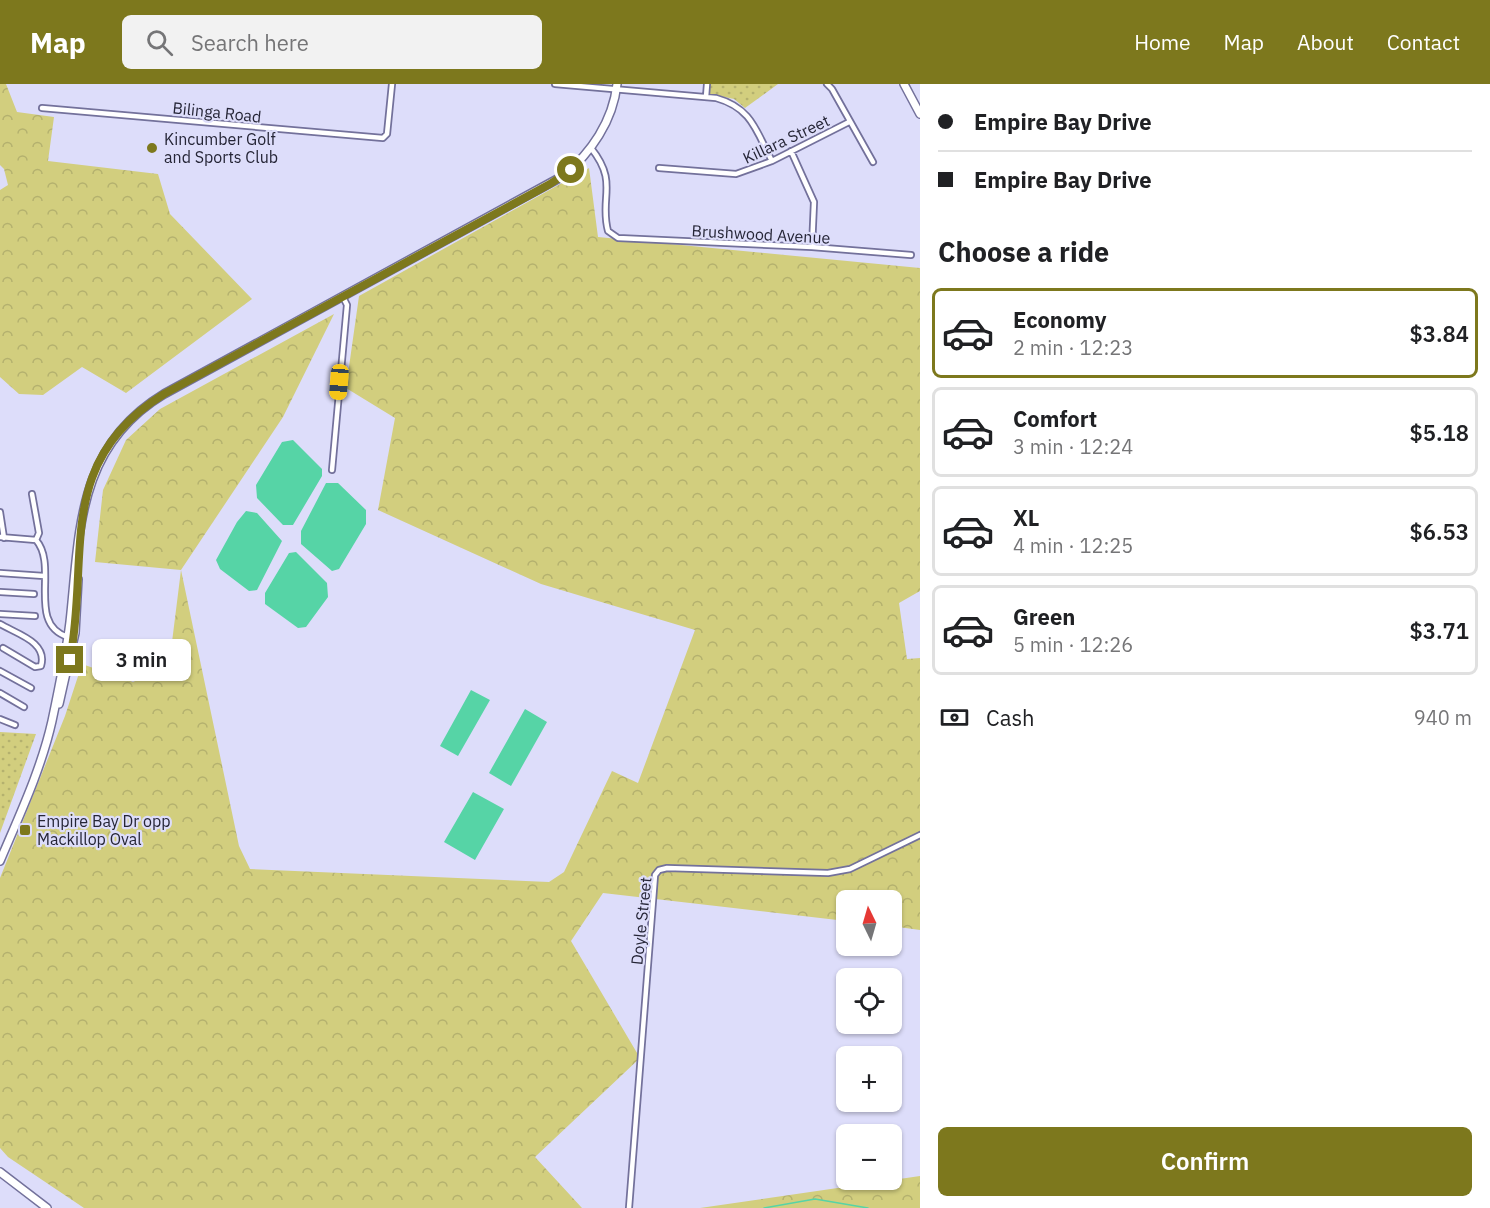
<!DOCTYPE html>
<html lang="en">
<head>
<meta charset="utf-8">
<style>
  body { margin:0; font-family:"IBM Plex Sans",sans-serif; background:#f2f2f2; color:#202124; height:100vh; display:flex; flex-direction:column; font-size:22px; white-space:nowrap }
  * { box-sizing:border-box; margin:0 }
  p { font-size:20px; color:#757577 }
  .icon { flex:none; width:33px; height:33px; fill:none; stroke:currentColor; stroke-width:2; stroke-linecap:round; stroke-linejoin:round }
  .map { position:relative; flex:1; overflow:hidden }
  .sheet { display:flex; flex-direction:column; background:#fff; width:570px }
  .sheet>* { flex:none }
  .banner { display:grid; align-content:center; height:132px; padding:0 18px; background:#fff }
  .needle { width:39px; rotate:355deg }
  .controls { position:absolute; left:836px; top:806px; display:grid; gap:12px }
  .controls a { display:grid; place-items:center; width:66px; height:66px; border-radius:9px; background:#fff; box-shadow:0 2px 4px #0004; font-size:30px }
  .end { position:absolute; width:27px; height:27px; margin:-14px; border:8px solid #7d781d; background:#fff; box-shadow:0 0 0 3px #fff }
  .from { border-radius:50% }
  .bubble { position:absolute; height:42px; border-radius:9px; background:#fff; box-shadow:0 2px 4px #0004; font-size:20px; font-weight:600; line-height:42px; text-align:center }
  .car { position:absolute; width:18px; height:36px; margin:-18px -9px; border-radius:8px; box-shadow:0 0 4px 2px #0007; background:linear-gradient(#f5c518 24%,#345 0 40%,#f5c518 0 76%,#345 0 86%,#f5c518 0) }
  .banner b { display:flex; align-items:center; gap:21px; height:57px; font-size:22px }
  .banner b+b { border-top:2px solid #e0e0e0 }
  .banner i { width:15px; height:15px; background:#202124 }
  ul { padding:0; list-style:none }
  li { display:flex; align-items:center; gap:18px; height:90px; margin:0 12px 9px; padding:0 6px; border:3px solid #e0e0e0; border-radius:9px }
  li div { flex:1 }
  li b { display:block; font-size:22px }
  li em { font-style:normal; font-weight:600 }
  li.active { border-color:#7d781d }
  li>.icon { width:54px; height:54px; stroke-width:1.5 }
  h2 { padding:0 18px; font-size:27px; line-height:72px }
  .pay { display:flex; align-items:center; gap:15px; height:66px; padding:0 18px; font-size:22px }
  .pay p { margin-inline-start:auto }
  .cta { display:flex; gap:12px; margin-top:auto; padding:12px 18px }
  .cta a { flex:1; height:69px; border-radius:9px; background:#7d781d; color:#fff; font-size:24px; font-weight:600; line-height:69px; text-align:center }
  header { display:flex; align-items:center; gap:36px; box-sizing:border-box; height:84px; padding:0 30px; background:#7d781d; color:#fff }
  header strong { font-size:28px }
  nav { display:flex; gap:33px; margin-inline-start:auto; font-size:21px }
  .search { width:420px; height:54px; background:#f2f2f2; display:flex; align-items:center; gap:15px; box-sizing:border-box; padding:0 21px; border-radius:9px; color:#757577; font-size:22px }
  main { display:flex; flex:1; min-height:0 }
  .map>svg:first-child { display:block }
</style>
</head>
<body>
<header>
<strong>Map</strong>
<div class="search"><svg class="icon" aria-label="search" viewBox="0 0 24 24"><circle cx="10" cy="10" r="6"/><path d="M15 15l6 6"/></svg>Search here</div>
<nav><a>Home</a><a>Map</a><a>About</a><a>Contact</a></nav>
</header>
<main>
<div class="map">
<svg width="920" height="1124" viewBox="0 0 920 1124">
  <defs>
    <pattern id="forest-crowns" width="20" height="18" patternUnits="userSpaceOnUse" patternTransform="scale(1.5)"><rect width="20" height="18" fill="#d2ce7e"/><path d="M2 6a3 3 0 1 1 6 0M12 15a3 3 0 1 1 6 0" fill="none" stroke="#b4b16e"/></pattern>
    <pattern id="park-dots" width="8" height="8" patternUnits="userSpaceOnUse" patternTransform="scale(1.5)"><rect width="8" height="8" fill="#d2ce7e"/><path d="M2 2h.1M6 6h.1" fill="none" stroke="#b4b16e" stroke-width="1.8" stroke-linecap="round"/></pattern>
  </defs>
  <rect width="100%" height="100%" fill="#ddddfa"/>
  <path fill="url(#forest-crowns)" d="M0,0H6L17,28L54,33L48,77L158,90L170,130L252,215L126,309L82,283L43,311L19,310L0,293V106L8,101L4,85L0,81Z
    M589,84L598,153L920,184V507L899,519L907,575L920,574V846L891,842V816H846V837L603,809L571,857L640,974L535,1073L582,1124H84L8,1073L0,1064V794L65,632L82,580L133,598L169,582L181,486L95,478L103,406L126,356L160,325L334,230L283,333L181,486L239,762L250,785L549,798L564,788L612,687L638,699L695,546L541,500L378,426L395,334L346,304L359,212Z
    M920,1092V1124H700Z"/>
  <path fill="url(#park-dots)" d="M710,0H778L745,24L734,15L710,10Z
    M0,648L36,650L0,749Z"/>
  <path fill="#56d4a6" d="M293,356L322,385V392L293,441H283L257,414L256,401L282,358Z
    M326,399H338L366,426V440L339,485L332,487L301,460V447Z
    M246,427L257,429L282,457L257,506L249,507L220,485L216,476L237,438Z
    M296,468L327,499L328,513L306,543L298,544L265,520V509L289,469Z
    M471,606L490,616L458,672L440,662Z
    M525,625L547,638L511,702L489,689Z
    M473,708L504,725L475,776L444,758Z"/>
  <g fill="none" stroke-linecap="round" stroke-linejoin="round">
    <path stroke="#56d4a6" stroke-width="1.5" d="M764,1124L815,1115L868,1124"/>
    <g stroke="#73719b" stroke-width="8">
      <path id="street" d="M555,0L716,14C752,24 756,47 772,77
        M827,0L832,5L873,78
        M706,13L707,0
        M42,24L383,54L387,50L392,0
        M591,64C619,99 599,113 608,147L618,154L812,163L911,171
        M791,67L814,118L812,163
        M659,84L736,90L772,77L849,38
        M332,386L347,221L343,213
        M32,410L39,449L36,456
        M0,428L4,454
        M0,453L36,456C59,482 26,540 68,553
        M0,489L44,492
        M0,508L34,510
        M0,530L35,532
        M0,540C17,550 48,558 41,582L35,583L3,564
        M0,587L31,604
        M0,609L24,623
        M0,635L15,641
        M629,1124L655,791L659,786L667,784L828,789L850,785L920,751"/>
    </g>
    <g stroke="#73719b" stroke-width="10">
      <path id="secondary" d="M904,0L920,30
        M59,620L75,549L78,495
        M0,777C19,732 41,686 52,637C59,604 66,571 70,538C80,448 76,363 164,310L563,92C591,69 613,37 617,0
        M0,1088L47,1124"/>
    </g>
    <use href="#street" stroke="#fff" stroke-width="4.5"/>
    <use href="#secondary" stroke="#fff" stroke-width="7"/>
  </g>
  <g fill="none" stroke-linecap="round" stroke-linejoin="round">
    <path stroke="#7d781d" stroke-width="8" d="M70,576C90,471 54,378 164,310L550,100L571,86"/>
  </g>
  <g fill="#7d781d" stroke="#ddddfa" stroke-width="2">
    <circle cx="152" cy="64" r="6"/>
    <rect x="19" y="740" width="12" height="12" rx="3"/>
  </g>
  <g text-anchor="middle" stroke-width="4.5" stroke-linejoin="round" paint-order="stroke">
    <g font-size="16" fill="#252536" stroke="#ddddfa">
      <text transform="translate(217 28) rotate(6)" y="6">Bilinga Road</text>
      <text transform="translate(786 55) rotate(-25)" y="6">Killara Street</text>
      <text transform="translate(761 150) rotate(3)" y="6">Brushwood Avenue</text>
      <text transform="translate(641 837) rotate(-84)" y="6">Doyle Street</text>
    </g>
    <g font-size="16" fill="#252536" stroke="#ddddfa" text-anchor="start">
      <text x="164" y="61">Kincumber Golf<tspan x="164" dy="18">and Sports Club</tspan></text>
      <text x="37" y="743">Empire Bay Dr opp<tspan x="37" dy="18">Mackillop Oval</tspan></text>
    </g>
  </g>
</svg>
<div class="controls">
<a><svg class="needle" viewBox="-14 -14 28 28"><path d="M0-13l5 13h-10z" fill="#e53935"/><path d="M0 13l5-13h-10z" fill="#757577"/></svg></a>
<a><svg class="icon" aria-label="locate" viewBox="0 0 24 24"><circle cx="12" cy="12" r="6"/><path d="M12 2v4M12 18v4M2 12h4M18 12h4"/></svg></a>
<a>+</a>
<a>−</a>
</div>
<i class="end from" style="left:571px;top:86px"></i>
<i class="end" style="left:70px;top:576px"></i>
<div class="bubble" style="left:92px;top:555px;width:99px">3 min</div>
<i class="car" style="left:339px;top:298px;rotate:185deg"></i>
</div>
<section class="sheet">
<div class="banner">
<b><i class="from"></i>Empire Bay Drive</b>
<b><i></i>Empire Bay Drive</b>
</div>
<h2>Choose a ride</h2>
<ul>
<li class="active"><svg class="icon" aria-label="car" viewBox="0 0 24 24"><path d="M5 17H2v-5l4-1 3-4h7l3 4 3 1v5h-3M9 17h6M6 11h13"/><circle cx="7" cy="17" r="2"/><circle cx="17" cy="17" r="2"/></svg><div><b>Economy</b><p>2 min · 12:23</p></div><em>$3.84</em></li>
<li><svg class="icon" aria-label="car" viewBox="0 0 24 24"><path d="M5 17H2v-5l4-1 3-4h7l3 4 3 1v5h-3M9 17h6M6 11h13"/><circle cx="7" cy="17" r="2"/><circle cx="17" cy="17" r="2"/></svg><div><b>Comfort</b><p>3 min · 12:24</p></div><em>$5.18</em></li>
<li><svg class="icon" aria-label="car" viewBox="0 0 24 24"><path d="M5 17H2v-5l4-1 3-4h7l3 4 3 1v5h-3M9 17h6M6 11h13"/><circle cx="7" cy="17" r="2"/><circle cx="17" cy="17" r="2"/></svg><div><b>XL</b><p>4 min · 12:25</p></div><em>$6.53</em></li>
<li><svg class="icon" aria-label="car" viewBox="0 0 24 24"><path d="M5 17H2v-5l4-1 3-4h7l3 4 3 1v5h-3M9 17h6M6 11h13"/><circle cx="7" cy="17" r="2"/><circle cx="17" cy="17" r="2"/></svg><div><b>Green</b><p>5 min · 12:26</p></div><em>$3.71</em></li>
</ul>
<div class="pay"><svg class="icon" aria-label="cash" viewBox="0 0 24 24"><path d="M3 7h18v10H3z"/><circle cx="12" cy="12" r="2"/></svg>Cash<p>940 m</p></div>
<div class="cta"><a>Confirm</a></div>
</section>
</main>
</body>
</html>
